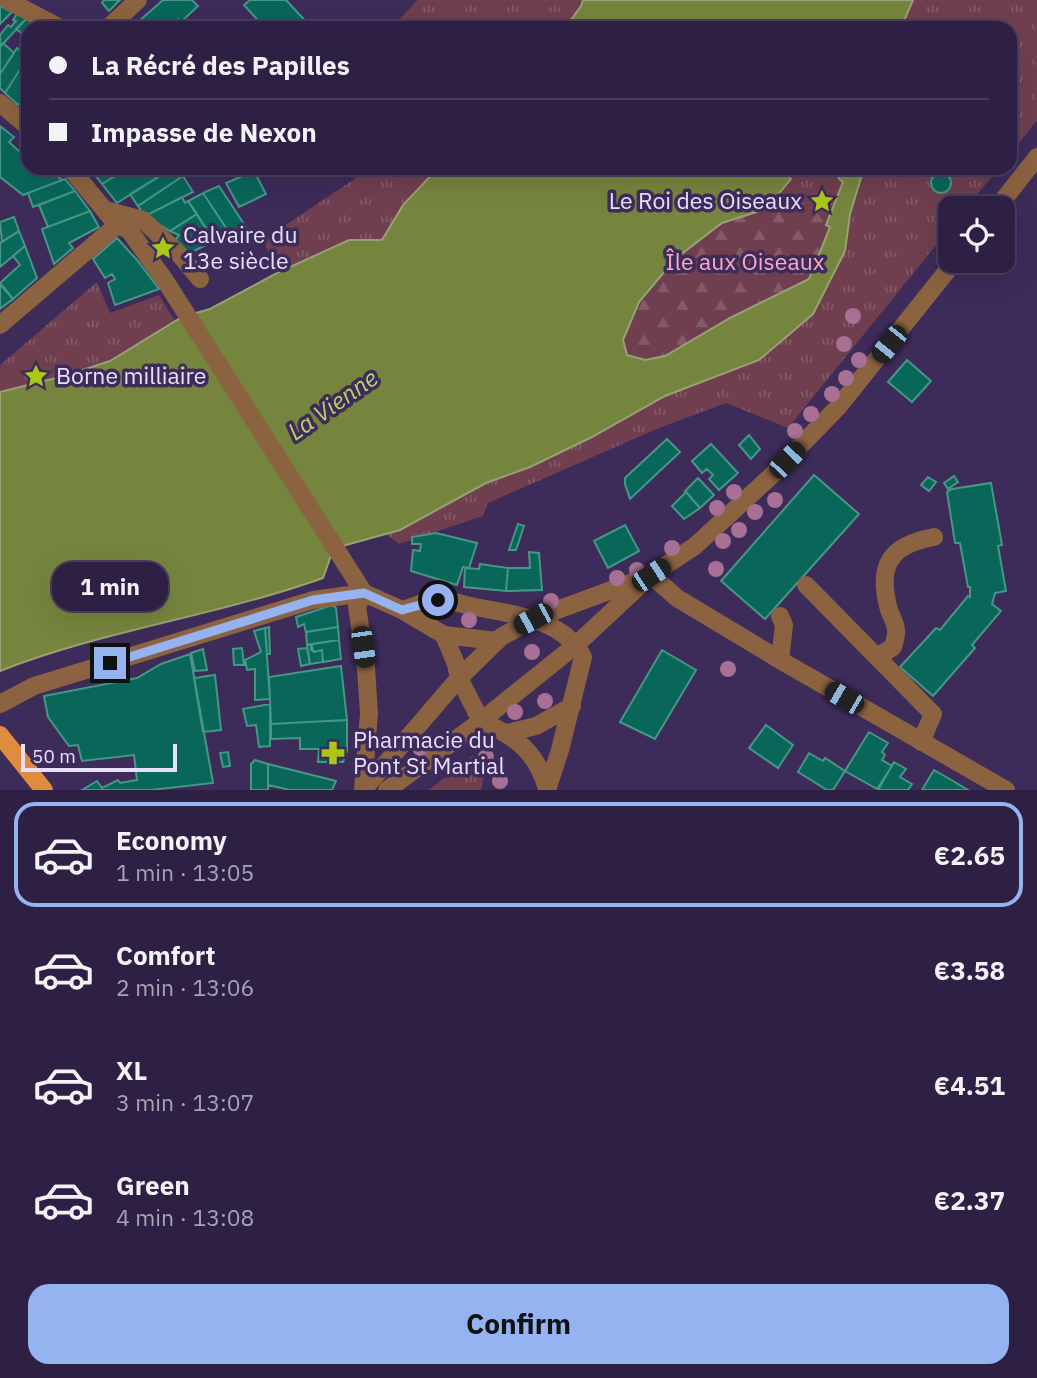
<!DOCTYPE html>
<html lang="en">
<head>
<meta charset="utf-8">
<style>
  body { margin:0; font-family:"IBM Plex Sans",sans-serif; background:#36284b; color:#f1f3f6; height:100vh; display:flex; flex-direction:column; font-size:26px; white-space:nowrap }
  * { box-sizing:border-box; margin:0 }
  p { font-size:23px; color:#a7a3b2 }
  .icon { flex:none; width:38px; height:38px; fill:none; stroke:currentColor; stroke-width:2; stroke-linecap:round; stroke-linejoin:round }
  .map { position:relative; height:790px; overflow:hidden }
  .sheet { display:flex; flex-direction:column; background:#2e2044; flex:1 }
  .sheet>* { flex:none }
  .guide { position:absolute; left:21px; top:21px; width:996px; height:154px; border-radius:21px; box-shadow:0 7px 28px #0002,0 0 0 2px #493e5d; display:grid; align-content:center; height:154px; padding:0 28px; background:#2e2044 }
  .fabs { position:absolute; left:938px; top:196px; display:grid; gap:14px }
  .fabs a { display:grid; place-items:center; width:77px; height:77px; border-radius:14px; background:#2e2044; box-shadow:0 7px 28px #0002,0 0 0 2px #493e5d; font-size:35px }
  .scale { position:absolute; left:21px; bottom:18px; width:156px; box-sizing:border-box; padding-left:7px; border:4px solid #e8dffc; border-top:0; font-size:19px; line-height:24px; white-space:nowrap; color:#e8dffc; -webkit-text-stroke:5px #3d2b5a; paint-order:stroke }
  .end { position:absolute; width:32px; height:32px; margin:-16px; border:9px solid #95b2f1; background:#111; box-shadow:0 0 0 4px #111 }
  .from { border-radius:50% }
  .bubble { position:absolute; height:49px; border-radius:21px; background:#2e2044; box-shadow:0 7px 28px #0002,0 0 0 2px #493e5d; font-size:23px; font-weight:700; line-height:49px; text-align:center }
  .car { position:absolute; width:21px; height:42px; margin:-21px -10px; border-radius:9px; box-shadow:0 0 5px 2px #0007; background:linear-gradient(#222 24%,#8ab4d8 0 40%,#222 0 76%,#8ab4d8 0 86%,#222 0) }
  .guide b { display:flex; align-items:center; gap:24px; height:66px; font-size:26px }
  .guide b+b { border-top:2px solid #493e5d }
  .guide i { width:18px; height:18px; background:#f1f3f6 }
  ul { padding:12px 0 0; list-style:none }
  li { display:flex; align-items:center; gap:21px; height:105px; margin:0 14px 10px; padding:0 14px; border:4px solid transparent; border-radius:21px }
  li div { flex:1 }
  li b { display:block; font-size:26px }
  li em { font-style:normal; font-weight:700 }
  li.current { border-color:#95b2f1 }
  li>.icon { width:63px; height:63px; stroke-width:1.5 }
  .action { display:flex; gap:14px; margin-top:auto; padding:14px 28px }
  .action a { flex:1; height:80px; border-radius:21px; background:#95b2f1; color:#111; font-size:28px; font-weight:700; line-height:80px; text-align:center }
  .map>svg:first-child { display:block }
</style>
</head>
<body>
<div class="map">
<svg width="1037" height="790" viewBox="0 0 1037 790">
  <defs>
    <pattern id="grass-tufts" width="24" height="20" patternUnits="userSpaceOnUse" patternTransform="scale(1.75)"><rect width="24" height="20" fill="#703f4f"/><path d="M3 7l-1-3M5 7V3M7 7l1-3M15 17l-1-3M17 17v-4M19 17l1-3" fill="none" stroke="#845a69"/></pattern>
    <pattern id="forest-firs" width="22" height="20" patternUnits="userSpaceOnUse" patternTransform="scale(1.75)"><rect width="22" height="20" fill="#703f4f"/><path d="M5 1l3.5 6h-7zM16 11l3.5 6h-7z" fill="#845a69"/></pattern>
  </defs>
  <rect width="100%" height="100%" fill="#3d2b5a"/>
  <path fill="url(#grass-tufts)" d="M417,0H583L581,6L565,28H392Z
    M913,0H1037V121L1010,154V28H901Z
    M371,168H438L403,205L382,240H349L277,273L263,240Z
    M794,168H837L839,179L843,182L826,225L787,174Z
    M864,168H999L966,208H950V228L788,428L726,403L659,428L488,503L483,516L399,544L387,535L486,483L590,438L665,396L759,360L814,314L845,251L850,214Z
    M97,282L110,313L159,295L175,321L110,361L64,376L0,392V365Z
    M473,755L485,771L481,790H429Z"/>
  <path fill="url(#forest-firs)" d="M791,179L826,224L831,226L809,279L730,318L665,356L645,360L627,355L623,340L639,302L675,259L722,223L766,209Z"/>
  <path fill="#76853d" stroke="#98a076" stroke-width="2" d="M583,0H913L901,28H565L581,6Z
    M438,168H794L787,174L791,179L766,209L722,223L675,259L639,302L623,340L627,355L645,360L665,356L730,318L809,279L830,227L826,225L843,182L839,179L837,168H864L850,214L845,251L813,314L759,360L665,396L590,438L530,467L486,483L400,530L346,545L332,553L323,578C217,616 104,630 0,671V392L64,376L110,361L182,317L210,309L277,273L349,240H382L403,205Z"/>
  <path fill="#09675a" stroke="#479687" stroke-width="2" d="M104,0H120L109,11L102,3Z
    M163,0H192L198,6L181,22L178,19L169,28H145L138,22Z
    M250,0H286L312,28H265L244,5Z
    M0,6L12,12L0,24Z
    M17,14L27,18L0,47V35L8,25L11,27L16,21L13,20Z
    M27,18L34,23L28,28L25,36L16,29Z
    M3,43L14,53L0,74V47Z
    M17,48L28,57L5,93L0,88V74Z
    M28,57V90L18,105L5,93Z
    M0,126L14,137L9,142L20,152L24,147L28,150V168H48L62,180L23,195L0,177Z
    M89,168H128L102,184Z
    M128,168H152L157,178L117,203L102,184Z
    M173,168H178L183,176L138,206L130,194Z
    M254,171L266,194L239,207L226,183Z
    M931 183a10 10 0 1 1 20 0a10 10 0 1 1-20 0Z
    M183,176L193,192L145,216L138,206Z
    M65,179L75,191L33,207L28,193Z
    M219,186L246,227L230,234L203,193Z
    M75,191L90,211L48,227L39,205Z
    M203,193L230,234L214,241L188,201Z
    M182,197L185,203L188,201L197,214L170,231L145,216Z
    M90,211L99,227L69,243L73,248L54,264L42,229Z
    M197,214L214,241L186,255L174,242L179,235L170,231Z
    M14,217L19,231L2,242L0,222Z
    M19,231L25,246L0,267V243Z
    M117,238L137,260L159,289L115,305L108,283L115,279L112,274L105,278L93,259Z
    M25,246L37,278L13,299L0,283L20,265L13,256Z
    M0,284L13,299L0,309Z
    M907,360L931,381L912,402L888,382Z
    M749,435L760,449L751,459L739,445Z
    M667,439L680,452L630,499L625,484V478Z
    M711,444L738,473L719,490L709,479L713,475L707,469L702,473L692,461Z
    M814,475L859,514L765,619L721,581Z
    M954,476L958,482L948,489L944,483Z
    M928,477L936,482L929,491L921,485Z
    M698,478L714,495L700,508L685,491Z
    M991,483L1002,545L998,546L1006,591L995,593L992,604L1001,611L972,645L975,648L933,696L900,667L936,628L940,630L968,596L970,597V587H968L960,543H955L947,492L952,489Z
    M686,492L700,508L684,519L672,506Z
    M518,524L524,526L516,550H509Z
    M625,525L639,551L608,568L594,541Z
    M436,533L477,543L469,568L463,567L457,585L411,571L413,550L420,551L421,544H412V537Z
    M529,552L539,553L542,590L506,591L508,568H530Z
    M480,564L508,568L506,591L464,587L465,568L479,569Z
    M332,605L336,608L338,627L306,632L304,624L298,627L296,617Z
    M269,627L270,654H267L265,628Z
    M338,627L339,640L307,645L306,632Z
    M265,628L270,699L255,700V669L247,670L245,660L261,652L254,631Z
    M339,640L341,659L323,662L322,650L314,652L311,650V644Z
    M311,644L314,652L322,650L323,662L310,664L307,645Z
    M242,648L244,665H234L233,649Z
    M307,648L310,664L301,666L298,649Z
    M203,649L207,670L195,671L191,653Z
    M662,650L696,670L655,739L620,722Z
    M190,654L213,783L151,790H82L97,781L102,788L118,780L120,783L137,780L134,755L82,761L78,745L69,746L48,717L44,696L137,678L161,664Z
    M341,666L347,720L271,724L269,677Z
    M215,675L221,730L203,732L194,678Z
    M270,704V746L259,747L256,725L247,726L243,709Z
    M347,720V751L343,762H318L319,749H300V738L271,739V724Z
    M766,725L793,745L778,768L749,748Z
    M869,732L888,743L882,752L885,755L882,760L892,766L877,789L845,771Z
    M228,752L230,766L223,767L220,753Z
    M809,753L823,761L825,758L845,771L833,790H827L798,772Z
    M255,760L268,764V790H251V764Z
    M894,762L906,769L900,777L912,784L908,790H878Z
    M268,764L336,781L332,790H290L268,785Z
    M934,770L953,781L968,790H922Z"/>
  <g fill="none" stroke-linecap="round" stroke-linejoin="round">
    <path stroke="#8c6341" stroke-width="18" d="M7,0L60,28
      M108,28L138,0
      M0,103L28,127
      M70,168L117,225L129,230L166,282L364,593
      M997,208L1037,157
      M105,210L143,220L180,255L200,279
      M0,325L117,225
      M651,575L677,598L780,660L1006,790
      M806,585L933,714L921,742
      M364,593L402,610L444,635L497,641
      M402,610C413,607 427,600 438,600C449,599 464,605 475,607C513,614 564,619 583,657L560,750L547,790
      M780,616L784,625L780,660
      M444,635L456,664L459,678L481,721
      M877,657L893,647C894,642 897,635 896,630C896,624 891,616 889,610C877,566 889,545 934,537
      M0,704L34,686L313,600L364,593
      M481,721C515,736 537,752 547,789
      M507,733L536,726L572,706
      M363,790L459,678L501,637L533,619L641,579
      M363,790L369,713L366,668L357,606L364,593
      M387,790L481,721L577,644L651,575L695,546L770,477L839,406L955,261"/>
    <path stroke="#df8c40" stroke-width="18" d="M0,735L44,790"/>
  </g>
  <g fill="#a77094">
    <circle cx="853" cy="316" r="8"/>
    <circle cx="844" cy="344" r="8"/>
    <circle cx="859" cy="360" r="8"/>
    <circle cx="846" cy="378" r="8"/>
    <circle cx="832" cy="394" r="8"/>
    <circle cx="811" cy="414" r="8"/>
    <circle cx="795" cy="431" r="8"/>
    <circle cx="734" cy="492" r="8"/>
    <circle cx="775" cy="500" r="8"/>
    <circle cx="717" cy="508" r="8"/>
    <circle cx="755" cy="512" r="8"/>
    <circle cx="739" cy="530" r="8"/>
    <circle cx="723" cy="541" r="8"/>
    <circle cx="672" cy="548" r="8"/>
    <circle cx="716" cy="569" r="8"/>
    <circle cx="637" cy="570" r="8"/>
    <circle cx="617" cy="578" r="8"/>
    <circle cx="551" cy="601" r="8"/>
    <circle cx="469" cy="620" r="8"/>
    <circle cx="532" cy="652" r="8"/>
    <circle cx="728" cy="669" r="8"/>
    <circle cx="545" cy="701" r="8"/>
    <circle cx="515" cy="712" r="8"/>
    <circle cx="420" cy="748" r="8"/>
    <circle cx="486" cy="757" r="8"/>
    <circle cx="500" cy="781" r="8"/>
  </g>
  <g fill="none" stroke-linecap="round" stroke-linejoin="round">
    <path stroke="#95b2f1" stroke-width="9" d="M110,663L313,600L364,593L402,610L438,600"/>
  </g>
  <defs>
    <g id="sight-bare" transform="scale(1.89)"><path d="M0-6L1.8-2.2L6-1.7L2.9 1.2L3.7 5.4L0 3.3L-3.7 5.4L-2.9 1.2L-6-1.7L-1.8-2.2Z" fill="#aac717" stroke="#3d2b5a" stroke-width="2.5" paint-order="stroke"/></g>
    <g id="pharmacy-bare" transform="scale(1.89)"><path d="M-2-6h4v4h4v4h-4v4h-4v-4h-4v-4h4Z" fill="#aac717" stroke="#3d2b5a" stroke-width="2.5" paint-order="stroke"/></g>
  </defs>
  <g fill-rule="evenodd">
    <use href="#sight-bare" x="822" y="201"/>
    <use href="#sight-bare" x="163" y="248"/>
    <use href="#sight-bare" x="36" y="376"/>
    <use href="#pharmacy-bare" x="333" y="753"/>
  </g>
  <g text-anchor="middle" stroke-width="7" stroke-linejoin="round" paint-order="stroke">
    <g font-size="23" fill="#e8dffc" stroke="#3d2b5a" text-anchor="start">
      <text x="802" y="209" text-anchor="end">Le Roi des Oiseaux</text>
      <text x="183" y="243">Calvaire du<tspan x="183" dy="26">13e siècle</tspan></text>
      <text x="56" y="384">Borne milliaire</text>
      <text x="353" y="748">Pharmacie du<tspan x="353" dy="26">Pont St Martial</tspan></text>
    </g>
    <g font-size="23" fill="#fda9c3" stroke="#3d2b5a">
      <text x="745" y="270">Île aux Oiseaux</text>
    </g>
    <g font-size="24" font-style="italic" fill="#bad06b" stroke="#3d2b5a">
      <text transform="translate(333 405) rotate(-35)" y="8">La Vienne</text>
    </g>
  </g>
</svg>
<div class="fabs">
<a><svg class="icon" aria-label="locate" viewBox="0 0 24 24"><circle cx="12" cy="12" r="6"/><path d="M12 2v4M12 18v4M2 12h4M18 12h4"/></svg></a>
</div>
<div class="scale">50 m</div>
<i class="end from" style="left:438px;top:600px"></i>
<i class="end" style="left:110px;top:663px"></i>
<div class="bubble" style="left:52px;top:562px;width:116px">1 min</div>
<i class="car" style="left:889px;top:344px;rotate:219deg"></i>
<i class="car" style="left:787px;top:460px;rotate:44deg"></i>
<i class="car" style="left:651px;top:575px;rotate:57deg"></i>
<i class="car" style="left:533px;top:619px;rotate:242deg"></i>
<i class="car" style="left:363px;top:647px;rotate:172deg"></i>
<i class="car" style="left:844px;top:698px;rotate:300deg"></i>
<div class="guide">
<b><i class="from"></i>La Récré des Papilles</b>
<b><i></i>Impasse de Nexon</b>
</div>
</div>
<section class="sheet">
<ul>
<li class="current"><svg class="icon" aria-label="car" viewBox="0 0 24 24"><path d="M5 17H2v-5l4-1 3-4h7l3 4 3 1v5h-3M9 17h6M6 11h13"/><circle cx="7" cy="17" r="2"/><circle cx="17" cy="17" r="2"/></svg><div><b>Economy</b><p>1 min · 13:05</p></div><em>€2.65</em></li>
<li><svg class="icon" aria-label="car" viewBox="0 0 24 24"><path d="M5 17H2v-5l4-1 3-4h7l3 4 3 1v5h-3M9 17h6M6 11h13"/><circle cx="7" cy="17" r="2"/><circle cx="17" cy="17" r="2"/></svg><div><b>Comfort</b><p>2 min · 13:06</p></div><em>€3.58</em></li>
<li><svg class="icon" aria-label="car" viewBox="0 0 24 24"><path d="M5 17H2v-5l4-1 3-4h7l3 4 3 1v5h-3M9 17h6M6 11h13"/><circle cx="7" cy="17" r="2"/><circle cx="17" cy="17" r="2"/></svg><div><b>XL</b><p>3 min · 13:07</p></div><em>€4.51</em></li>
<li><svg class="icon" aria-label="car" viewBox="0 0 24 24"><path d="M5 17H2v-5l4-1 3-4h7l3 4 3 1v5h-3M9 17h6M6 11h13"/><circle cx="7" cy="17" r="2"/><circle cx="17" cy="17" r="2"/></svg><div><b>Green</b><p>4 min · 13:08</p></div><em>€2.37</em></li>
</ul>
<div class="action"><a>Confirm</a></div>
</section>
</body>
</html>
